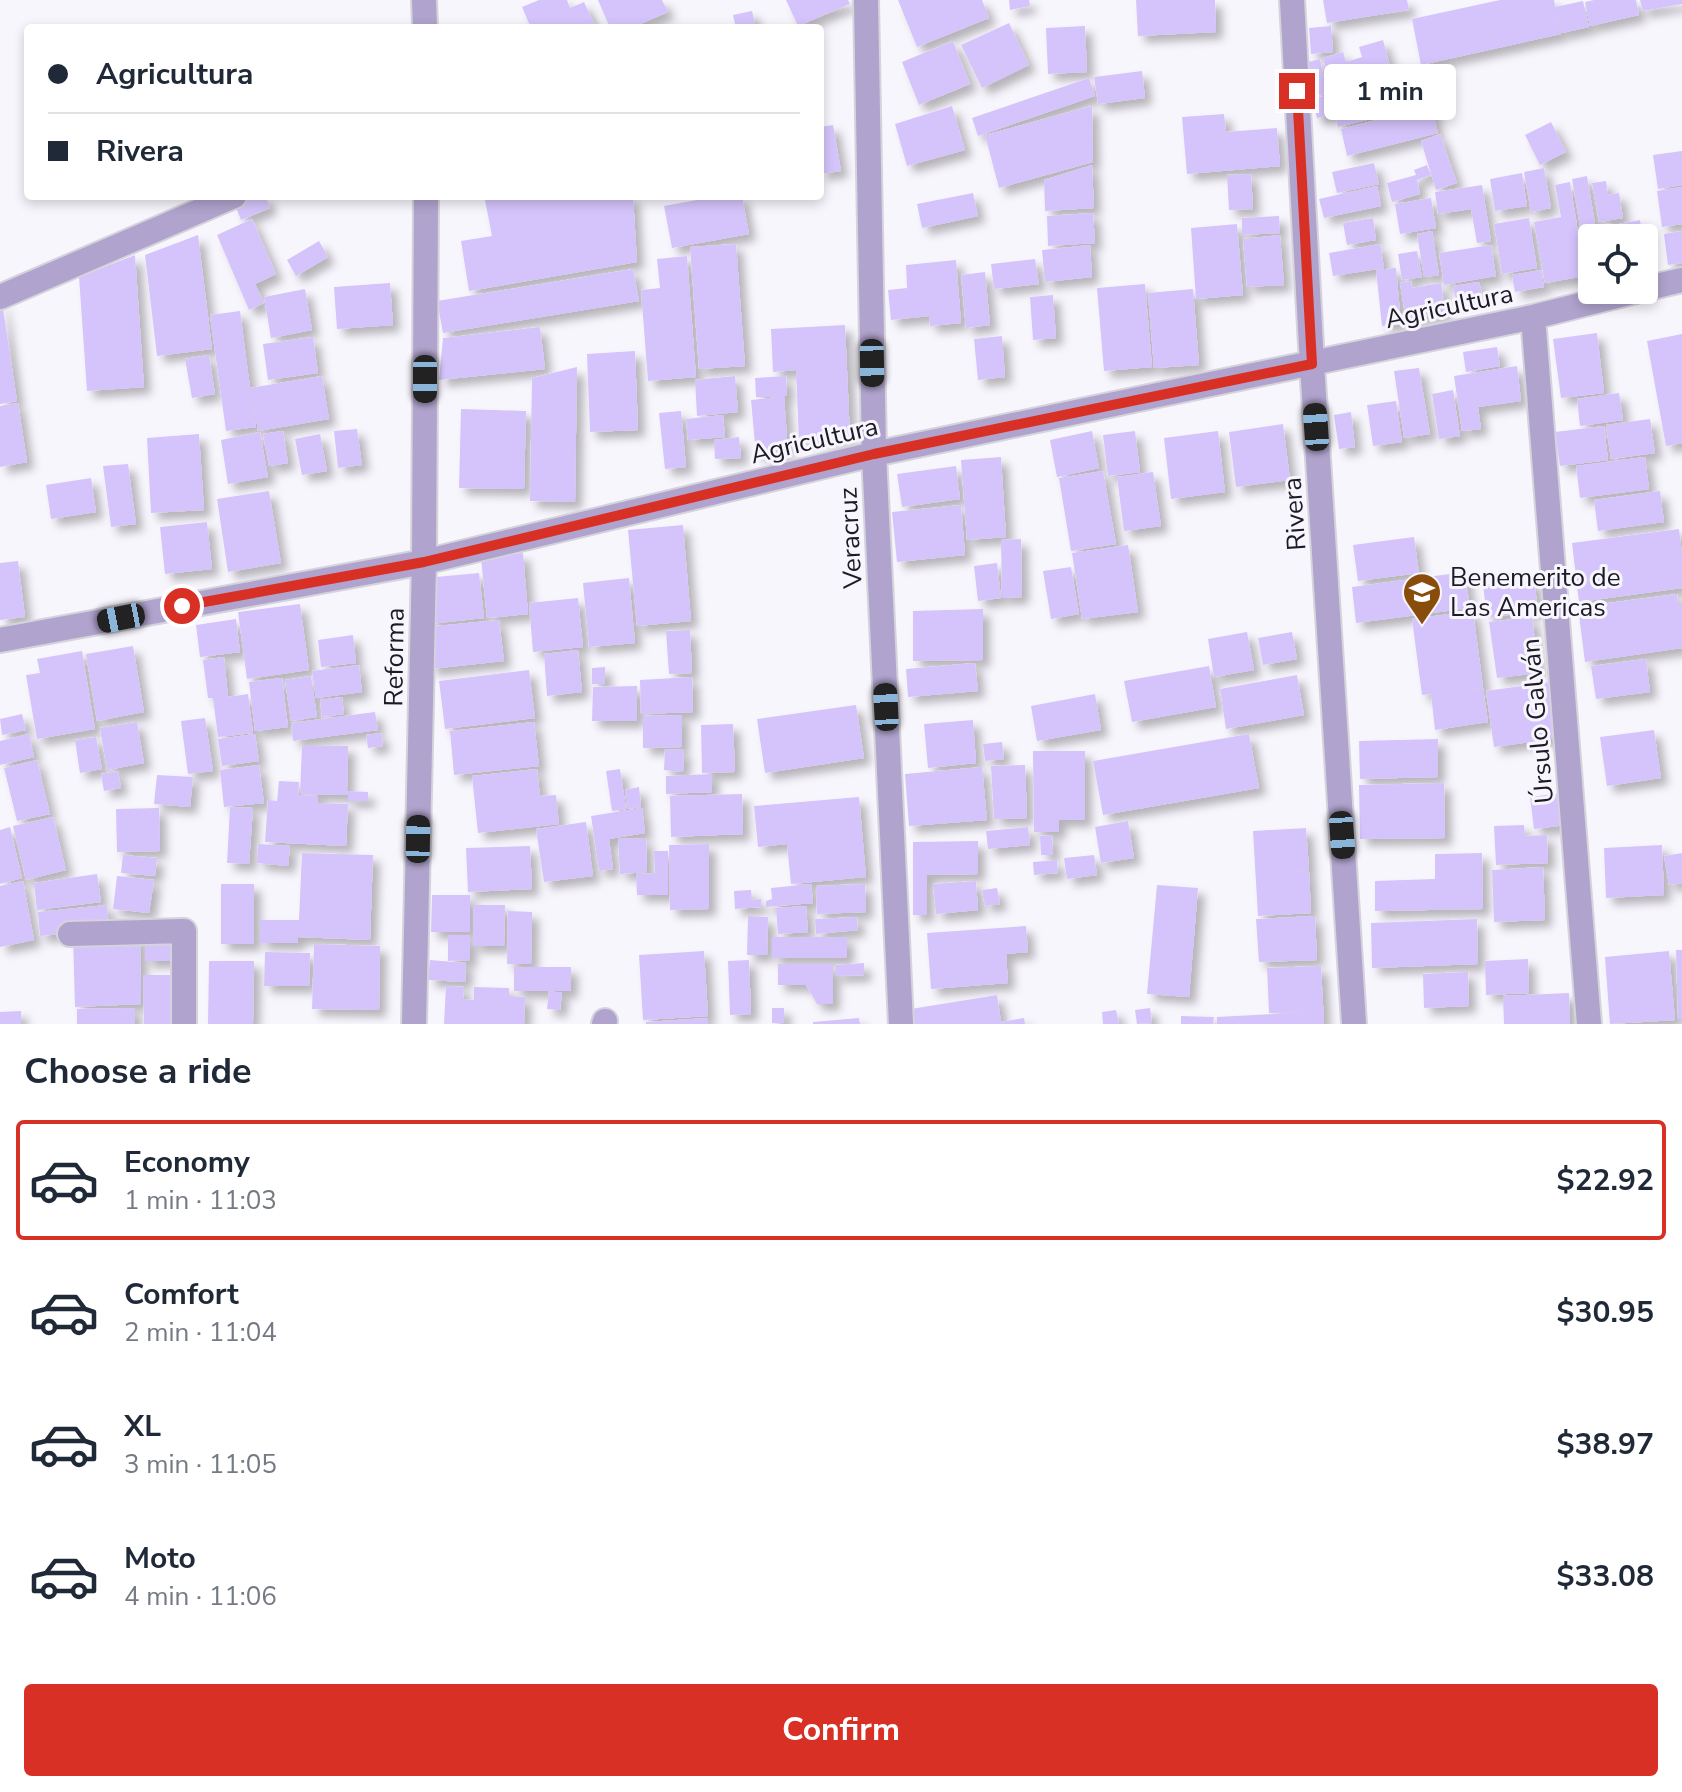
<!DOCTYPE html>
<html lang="en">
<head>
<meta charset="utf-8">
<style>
  body { margin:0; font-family:"Nunito Sans",sans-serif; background:#f6f6f7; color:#1f2937; height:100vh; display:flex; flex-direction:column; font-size:30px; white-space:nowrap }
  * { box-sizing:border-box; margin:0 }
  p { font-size:26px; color:#747a83 }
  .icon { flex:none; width:44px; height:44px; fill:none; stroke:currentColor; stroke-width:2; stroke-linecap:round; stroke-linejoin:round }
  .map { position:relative; height:1024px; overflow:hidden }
  .drawer { display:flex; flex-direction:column; background:#fff; flex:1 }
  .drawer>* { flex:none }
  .banner { position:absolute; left:24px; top:24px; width:800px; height:176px; border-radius:8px; box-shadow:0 4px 12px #0003; display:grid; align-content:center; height:176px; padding:0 24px; background:#fff }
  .controls { position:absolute; left:1578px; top:224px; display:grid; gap:16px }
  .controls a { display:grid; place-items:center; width:80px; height:80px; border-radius:8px; background:#fff; box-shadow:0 4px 12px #0003; font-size:40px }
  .end { position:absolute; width:36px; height:36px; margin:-18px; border:10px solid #d93025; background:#fff; box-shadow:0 0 0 4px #fff }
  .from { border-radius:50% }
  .bubble { position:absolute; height:56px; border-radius:8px; background:#fff; box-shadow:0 4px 12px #0003; font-size:26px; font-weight:700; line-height:56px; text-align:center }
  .car { position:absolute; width:24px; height:48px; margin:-24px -12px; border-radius:10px; box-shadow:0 0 6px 2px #0007; background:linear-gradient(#222 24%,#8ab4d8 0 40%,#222 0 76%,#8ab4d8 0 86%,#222 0) }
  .banner b { display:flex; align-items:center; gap:28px; height:76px; font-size:30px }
  .banner b+b { border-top:2px solid #e0e1e3 }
  .banner i { width:20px; height:20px; background:#1f2937 }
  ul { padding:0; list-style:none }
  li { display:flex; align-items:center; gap:24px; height:120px; margin:0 16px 12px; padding:0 8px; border:4px solid transparent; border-radius:8px }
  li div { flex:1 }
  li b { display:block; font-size:30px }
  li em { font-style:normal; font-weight:700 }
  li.current { border-color:#d93025 }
  li>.icon { width:72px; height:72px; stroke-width:1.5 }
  h2 { padding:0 24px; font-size:36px; line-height:96px }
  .button { display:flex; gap:16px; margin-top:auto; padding:16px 24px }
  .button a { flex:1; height:92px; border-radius:8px; background:#d93025; color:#fff; font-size:32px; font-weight:700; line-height:92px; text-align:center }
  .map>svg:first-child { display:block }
</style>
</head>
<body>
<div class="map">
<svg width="1682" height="1024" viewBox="0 0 1682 1024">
  <defs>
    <filter id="shadow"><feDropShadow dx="7" dy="7" stdDeviation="4" flood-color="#0004"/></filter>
  </defs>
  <rect width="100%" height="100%" fill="#f8f6fd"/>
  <path fill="#d5c4fb" filter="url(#shadow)" d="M539,0H567L570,8L584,2L596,28H531L522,7Z
    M598,0H662L668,12L631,28H610Z
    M786,0H848L850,4L798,26Z
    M898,0H982L989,18L917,47Z
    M1009,0H1029L1030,6L1010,10Z
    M1136,0H1215L1216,32L1138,36Z
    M1323,0H1407L1409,10L1327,23Z
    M1500,0H1554L1555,7L1583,1L1589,27L1562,33L1557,14L1561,34L1421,65L1412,19Z
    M1594,0H1636L1639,15L1590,26L1585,2Z
    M1640,0H1682V4L1643,11Z
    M752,11L756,28H736L733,15Z
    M1009,23L1029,65L982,88L961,45Z
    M1085,26L1087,72L1048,74L1046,28Z
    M1331,26L1333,52L1311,54L1309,28Z
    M1383,40L1393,77L1369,85L1368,79L1351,84L1352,90L1335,94V92L1333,93L1323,58L1343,52L1346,62L1362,57L1359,47Z
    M953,41L970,84L919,105L902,62Z
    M1320,59L1327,94L1315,96L1308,62Z
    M1142,71L1145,98L1098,104L1094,77Z
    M1089,78L1095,96L978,136L972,118Z
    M1403,79L1409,107L1388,112L1382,84Z
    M1380,86L1387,115L1338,127L1331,98Z
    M1328,95L1333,114L1317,118L1312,99Z
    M952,106L965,150L907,166L895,124Z
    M1092,106L1093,162L999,188L985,135Z
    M1431,106L1438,133L1347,156L1341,129Z
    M1224,114L1226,132L1277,128L1280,166L1187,174L1182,117Z
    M1551,122L1566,152L1540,165L1525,135Z
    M833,125L841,171L820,174V127Z
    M1440,134L1457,183L1436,190L1421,141Z
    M1682,151V185L1658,189L1653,155Z
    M1374,163L1379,184L1337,193L1332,172Z
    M1092,165L1094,208L1045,211L1044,180Z
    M1427,165L1431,175L1417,180L1420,194L1392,202L1387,183L1416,175L1414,170Z
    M1544,168L1551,208L1531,212L1524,172Z
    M1522,173L1527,206L1495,211L1490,179Z
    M1251,174L1253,209L1229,210L1227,175Z
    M1587,176L1595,224L1580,226L1572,179Z
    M1606,181L1608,195L1619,193L1623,218L1599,222L1592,183Z
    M1570,182L1585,276L1545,283L1534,222L1561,217L1555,185Z
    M1482,185L1491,241L1477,243L1471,209L1438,214L1435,192Z
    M1377,186L1381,206L1324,218L1319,199Z
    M1682,187V224L1662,227L1657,191Z
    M973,193L978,216L922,228L917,204Z
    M258,196H266L270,208L241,220L235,205Z
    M507,196H633L637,262L469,291L461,241L492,236L485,200Z
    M719,196H742L749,234L672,248L664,206Z
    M1431,198L1436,228L1400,234L1395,204Z
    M1093,213L1095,243L1048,246L1047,216Z
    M1279,216L1280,233L1242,235V218Z
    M1373,218L1376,240L1347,245L1343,223Z
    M1529,218L1537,268L1502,274L1494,224Z
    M252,219L276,274L255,284L264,303L249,310L217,235Z
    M1640,220L1643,238H1622L1619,224Z
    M1611,223L1614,238H1592V279L1588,280L1579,229Z
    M1237,224L1243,295L1196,299L1191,228Z
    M1432,231L1439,275L1424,277L1417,234Z
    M1682,231V263L1668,265L1664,234Z
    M198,235L212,349L157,356L145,255Z
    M1280,235L1284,285L1247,287L1243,239Z
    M319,241L328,257L296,276L287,260Z
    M736,244L745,366L699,369L690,247Z
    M1380,244L1384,268L1333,276L1329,253Z
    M1090,245L1092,277L1045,282L1042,250Z
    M1491,245L1496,276L1444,285L1439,253Z
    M1417,251L1422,277L1402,280L1398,254Z
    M135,255L144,387L87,391L79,277Z
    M687,256L696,377L648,381L641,290L660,288L657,259Z
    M1035,259L1039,284L994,289L991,264Z
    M956,260L961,323L930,326L929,316L891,320L888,290L907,288L906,265Z
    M1396,268L1401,324L1382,326L1376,270Z
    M633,269L639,301L443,333L437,301Z
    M1541,270L1544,287L1515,292L1512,275Z
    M985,272L990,325L966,328L961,275Z
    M1411,281L1412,288L1441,283L1446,314L1406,320L1400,283Z
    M1479,282L1482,295L1456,299L1453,286Z
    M390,283L393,325L337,329L334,287Z
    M1145,284L1152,367L1104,371L1097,288Z
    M305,289L312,330L271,338L264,297Z
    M1193,289L1199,365L1154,368L1148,293Z
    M1053,295L1056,338L1033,340L1030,297Z
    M0,302H2L17,401L0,404Z
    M240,311L250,388L322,376L329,419L258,431L253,398L256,427L226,431L210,315Z
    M845,325L850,438L799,441L796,370L773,372L771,329Z
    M540,327L545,369L439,380L443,338Z
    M1597,333L1604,393L1561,398L1553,339Z
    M1682,334V443L1666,446L1647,341Z
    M1002,336L1005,377L978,380L974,339Z
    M313,337L318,373L268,380L263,344Z
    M1497,347L1500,366L1466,372L1463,352Z
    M635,351L638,430L590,432L587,354Z
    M209,355L215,394L192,398L185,359Z
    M1517,366L1521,401L1478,407L1481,429L1462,431L1454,376Z
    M577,367L575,502L530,501L532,378Z
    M1419,368L1430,434L1404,438L1394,371Z
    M735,376L738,412L697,416L695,380Z
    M786,376L787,396H784L788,452L756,455L751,400L779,397H756L755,378Z
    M1453,390L1460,436L1439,439L1432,394Z
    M1619,393L1623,420L1580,426L1577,399Z
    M1396,401L1402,442L1373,446L1367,405Z
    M18,403L27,462L0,467V406Z
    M461,409L526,411L524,489L459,488Z
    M681,411L686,467L665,469L659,413Z
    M1351,412L1355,447L1339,449L1334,415Z
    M723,415L725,437L688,440L686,419Z
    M1650,419L1655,453L1611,459L1606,425Z
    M1283,424L1290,480L1236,487L1229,432Z
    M1604,426L1608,460L1560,466L1555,432Z
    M357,429L362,465L338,468L334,431Z
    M283,431L288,463L269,466L263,434Z
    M1092,431L1099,468L1057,477L1050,440Z
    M1135,431L1140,472L1108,476L1103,435Z
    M1218,431L1225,492L1171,499L1164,438Z
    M260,432L268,477L228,484L221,440Z
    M199,434L204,510L151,513L147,438Z
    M320,434L327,471L302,475L295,439Z
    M739,437L741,458L715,459L714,440Z
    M1001,457L1006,537L967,540L961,460Z
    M1645,457L1649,489L1580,498L1576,466Z
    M128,464L136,524L111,527L103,466Z
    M956,466L960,499L902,507L897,474Z
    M1103,471L1116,544L1071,551L1059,478Z
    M1153,472L1161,526L1124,531L1117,477Z
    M91,478L96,512L51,519L46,485Z
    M269,491L281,563L228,572L217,499Z
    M1660,491L1664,522L1598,531L1594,500Z
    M961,505L965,555L897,562L892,512Z
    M207,522L212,569L165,574L160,527Z
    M683,525L691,621L637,626L628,530Z
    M1679,529L1682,554V588L1579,602L1572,543Z
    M1414,537L1419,573L1358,581L1353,545Z
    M1021,539L1022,597L1002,598L1001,540Z
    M1128,545L1138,612L1082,619L1072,553Z
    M523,553L528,614L487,618L481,558Z
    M18,561L25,617L0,620V563Z
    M997,563L1001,598L978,601L974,566Z
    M1071,567L1079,614L1051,619L1043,571Z
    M1465,572L1470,608L1356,623L1352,587Z
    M479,573L484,618L429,624L425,578Z
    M629,578L635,643L589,647L583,583Z
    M1534,579L1538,611L1487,618L1483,585Z
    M1677,594L1678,605H1682V648L1585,662L1578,607Z
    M578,598L583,647L533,652L529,603Z
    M300,604L309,670L247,679L238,612Z
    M983,609V660L913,661V611Z
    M1473,611L1483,687L1464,691L1483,688L1488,722L1435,730L1431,694L1422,695L1412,619Z
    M1532,617L1539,673L1497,678L1489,622Z
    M236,619L240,652L200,657L196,625Z
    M499,620L504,661L430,669L426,627Z
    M690,630L692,673L669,674L666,631Z
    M1247,632L1254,670L1214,677L1208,639Z
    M1292,632L1297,659L1263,665L1258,638Z
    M353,635L356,663L321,667L318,640Z
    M133,646L144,712L97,721L86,654Z
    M578,650L582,692L547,696L544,654Z
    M82,651L95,729L37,739L26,675L40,673L37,659Z
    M224,657L228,697L248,694L253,733L218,737L213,698H208L203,660Z
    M1646,659L1650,692L1596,699L1591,666Z
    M975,663L978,691L908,697L906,669Z
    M359,665L362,692L316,698L312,671Z
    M1209,666L1216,707L1132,722L1124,681Z
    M605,667V684H592V668Z
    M529,670L535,718L445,729L439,681Z
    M1297,675L1304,715L1226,729L1220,689Z
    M311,676L317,717L291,721L285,680Z
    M692,677L693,712L641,714L640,680Z
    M282,678L288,727L255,731L249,682Z
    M1550,682L1558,738L1494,747L1486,691Z
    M637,686V721H592L593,687Z
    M1095,694L1101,730L1037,741L1031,706Z
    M342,697L344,714L322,717L320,700Z
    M856,705L864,758L765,773L757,719Z
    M375,712L378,730L293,741L291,723Z
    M22,714L26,730L2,735L0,719Z
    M682,715V747L643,748V716Z
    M205,718L213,771L188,774L181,721Z
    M973,720L976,763L928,768L924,724Z
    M137,722L144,763L107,770L100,728Z
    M534,722L539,766L454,775L450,731Z
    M733,724L735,772L702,773L701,725Z
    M1654,730L1661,778L1607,786L1600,737Z
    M381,733L383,746L368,748L366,735Z
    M29,734L34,757L0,765V741Z
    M255,734L259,761L222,766L218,739Z
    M1249,734L1259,788L1103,815L1093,761Z
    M96,737L102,769L80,773L75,740Z
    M1438,739V777L1360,779L1359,741Z
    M1002,742L1004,759L985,761L983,744Z
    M302,746H348L347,791L368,792V801H348V795L300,794Z
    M665,749L684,750L683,772L664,770Z
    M1033,751H1085V820H1059V832H1034Z
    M37,760L50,814L17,821L4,768Z
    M259,765L264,803L224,807L220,770Z
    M1025,765L1027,818L994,819L991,766Z
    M982,767L987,820L909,826L905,774Z
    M537,769L540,796L556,795L559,824L478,833L472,776Z
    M620,769L626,809L612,811L606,771Z
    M118,771L121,788L104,791L101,774Z
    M712,774V792L666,794V776Z
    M157,775L193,777L190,807L154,804Z
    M279,781L299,782L298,795L318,796V803L348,804L346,846L265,842L268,800L277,801Z
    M1444,783L1445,838L1360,839L1359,785Z
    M639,787L641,807L627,809L625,790Z
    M1563,793L1566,825L1534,829L1530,797Z
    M742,794L743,834L671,837L670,796Z
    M859,797L866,877L791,884L787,844L758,847L754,806Z
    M230,807L253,808L249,864L227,863Z
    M159,808L160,851L117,852L116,809Z
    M642,808L645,833L609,839L613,869L599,871L591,816Z
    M53,817L66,870L26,880L13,826Z
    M1128,821L1134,858L1101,863L1095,827Z
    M586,822L593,876L544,882L536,829Z
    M1524,825L1525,836L1547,835L1548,863L1496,865L1494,826Z
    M10,827L22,878L0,884V830Z
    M1028,827L1030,845L988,849L986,831Z
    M1306,828L1309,870L1291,872L1309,871L1311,913L1258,916L1253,831Z
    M1052,835L1053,855H1041L1040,836Z
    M646,838L647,872L620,874L618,839Z
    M978,841V874L927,875V915H913V842Z
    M258,844L290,846L288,866L257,863Z
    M709,844V909L670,910L669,845Z
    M1662,845L1664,895L1606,898L1604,848Z
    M530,846L532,889L468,892L466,848Z
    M654,851H668V895H637L636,874L655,873Z
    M302,853L373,855L370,940L298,937V943H260V920H299Z
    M1482,853L1483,909L1375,911V881L1435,879V854Z
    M1682,853V883L1669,885L1664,856Z
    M123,855L157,858L155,876L121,873Z
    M1094,855L1097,875L1067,879L1064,858Z
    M1057,860L1058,873L1034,875L1033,862Z
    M1543,867L1545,920L1494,922L1492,870Z
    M97,874L101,902L37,910L34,883Z
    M117,876L154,880L149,913L113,909Z
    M23,881L34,940L0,947V886Z
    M976,881L978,910L936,914L933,884Z
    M221,884H254V944H221Z
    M811,884L813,903L766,907V901L772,899L771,888Z
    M865,884L866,912L817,914L816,886Z
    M1157,885L1198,888L1189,997L1147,994Z
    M997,888L1000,904L985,906L982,890Z
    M751,890L752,900L761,899V907L735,909L734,891Z
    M432,895H470V932H431Z
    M107,905L109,929L40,936L38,912Z
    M473,905H505L504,946H473Z
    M806,906L808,932L778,934L776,908Z
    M508,911L532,912L531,964H507Z
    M748,916L768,917L767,955H747Z
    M1315,916L1317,960L1259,962L1256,919Z
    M857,917L858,930L816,934L815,919Z
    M1477,919L1478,964L1372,968L1371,923Z
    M1026,926L1028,952L1006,954L1008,983L931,989L927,933Z
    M140,934L141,1004L75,1007L73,936Z
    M448,935H470V960L448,961Z
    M176,936L177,961H145V937Z
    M772,937H847V958H772Z
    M314,944L380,946L379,1010L312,1009Z
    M1676,950H1682V1019H1678Z
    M704,951L708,1016L643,1020L639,955Z
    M1669,951L1675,1020L1610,1024L1605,957Z
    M265,952L310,953L309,986H264Z
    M1528,959L1529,993L1486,995L1485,961Z
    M430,960L466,963L465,982L428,980Z
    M749,960L751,1014L730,1015L728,961Z
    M209,961H254L253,1024H208Z
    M864,963V975L836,976V965Z
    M778,964H833V1004H817L806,985H778Z
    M1321,966L1324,1024H1217V1017L1314,1012L1269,1013L1267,968Z
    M514,967H571V991H514Z
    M1468,972L1469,1006L1424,1008L1423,974Z
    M143,975H173L174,1024H144Z
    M446,986L464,987L463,999L474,1000V987L509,988V996L525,997L524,1024H444Z
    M549,991L562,993L560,1010L547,1009Z
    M1569,993L1570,1024H1504L1503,996Z
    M997,995L1001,1022L1024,1018L1025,1024H914L911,1009Z
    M135,1008V1024H77V1009Z
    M772,1008H784V1023H772Z
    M1150,1008L1152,1023L1137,1024L1135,1010Z
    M1116,1010L1119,1024H1103L1102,1012Z
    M21,1011V1024H0V1012Z
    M1181,1016L1214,1017L1213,1024H1181Z
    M708,1018V1024H646V1022Z
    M859,1018L860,1024H813V1022Z"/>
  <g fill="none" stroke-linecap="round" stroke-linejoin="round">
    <g stroke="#d5d3db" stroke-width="28">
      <path id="minor" d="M424,0L425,28
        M866,0L874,454L901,1024
        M1292,0L1312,364L1354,1024
        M1644,289L1682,280
        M0,297L234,196
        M1533,317L1589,1024
        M0,640L424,562L874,454L1533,317L1640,290
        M70,934L184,931V1024
        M414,1024L424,562L426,196
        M604,1024L605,1021"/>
    </g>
    <use href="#minor" stroke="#b0a3cd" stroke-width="24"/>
  </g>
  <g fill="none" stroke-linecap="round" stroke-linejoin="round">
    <path stroke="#d93025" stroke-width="10" d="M182,606L424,562L874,454L1312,364L1297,91"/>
  </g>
  <defs>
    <g id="school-pin" transform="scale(2)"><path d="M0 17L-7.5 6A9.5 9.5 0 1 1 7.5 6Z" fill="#894d0b" stroke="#f8f6fd"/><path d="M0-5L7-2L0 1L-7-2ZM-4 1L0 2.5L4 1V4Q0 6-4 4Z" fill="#fff"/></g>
  </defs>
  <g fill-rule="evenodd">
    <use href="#school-pin" x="1422" y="592"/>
  </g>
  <g text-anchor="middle" stroke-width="6" stroke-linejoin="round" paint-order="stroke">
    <g font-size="26" fill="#1d1926" stroke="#f8f6fd">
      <text transform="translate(1449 306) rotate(-12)" y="9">Agricultura</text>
      <text transform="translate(814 440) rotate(-13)" y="9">Agricultura</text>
      <text transform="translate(1294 514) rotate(-94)" y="9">Rivera</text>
      <text transform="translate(850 538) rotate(-93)" y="9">Veracruz</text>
      <text transform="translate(394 657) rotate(-89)" y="9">Reforma</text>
      <text transform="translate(1537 721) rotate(-95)" y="9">Úrsulo Galván</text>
    </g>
    <g font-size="26" fill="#1d1926" stroke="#f8f6fd" text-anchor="start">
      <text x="1450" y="586">Benemerito de<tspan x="1450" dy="30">Las Americas</tspan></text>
    </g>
  </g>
</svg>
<div class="controls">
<a><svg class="icon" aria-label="locate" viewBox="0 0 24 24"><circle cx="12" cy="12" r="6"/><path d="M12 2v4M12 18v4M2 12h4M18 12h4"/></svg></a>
</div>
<i class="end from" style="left:182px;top:606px"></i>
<i class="end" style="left:1297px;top:91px"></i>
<div class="bubble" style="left:1324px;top:64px;width:132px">1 min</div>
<i class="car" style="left:872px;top:363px;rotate:179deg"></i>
<i class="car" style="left:425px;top:379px;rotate:180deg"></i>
<i class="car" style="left:1316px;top:427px;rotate:356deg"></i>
<i class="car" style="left:121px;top:618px;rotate:259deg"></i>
<i class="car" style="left:886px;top:707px;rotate:357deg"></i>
<i class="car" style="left:1342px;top:835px;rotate:176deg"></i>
<i class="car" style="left:418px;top:839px;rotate:1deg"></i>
<div class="banner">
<b><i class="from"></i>Agricultura</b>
<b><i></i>Rivera</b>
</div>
</div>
<section class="drawer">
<h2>Choose a ride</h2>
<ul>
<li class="current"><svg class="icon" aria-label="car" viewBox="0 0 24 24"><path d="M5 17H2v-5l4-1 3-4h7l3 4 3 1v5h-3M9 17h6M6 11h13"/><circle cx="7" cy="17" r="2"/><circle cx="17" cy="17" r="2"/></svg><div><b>Economy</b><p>1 min · 11:03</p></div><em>$22.92</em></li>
<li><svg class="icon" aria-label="car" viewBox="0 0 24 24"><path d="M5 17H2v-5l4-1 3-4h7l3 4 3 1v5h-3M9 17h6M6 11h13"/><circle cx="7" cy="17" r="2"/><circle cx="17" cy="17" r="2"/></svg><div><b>Comfort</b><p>2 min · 11:04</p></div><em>$30.95</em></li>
<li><svg class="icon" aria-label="car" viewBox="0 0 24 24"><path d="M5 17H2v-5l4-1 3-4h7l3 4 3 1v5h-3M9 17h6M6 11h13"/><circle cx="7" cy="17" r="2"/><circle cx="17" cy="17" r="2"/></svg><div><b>XL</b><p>3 min · 11:05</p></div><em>$38.97</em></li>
<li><svg class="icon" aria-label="car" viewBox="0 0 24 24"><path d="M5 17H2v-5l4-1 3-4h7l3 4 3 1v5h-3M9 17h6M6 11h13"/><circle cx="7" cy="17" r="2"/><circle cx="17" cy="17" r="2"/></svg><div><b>Moto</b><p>4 min · 11:06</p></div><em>$33.08</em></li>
</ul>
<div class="button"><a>Confirm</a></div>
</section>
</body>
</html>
